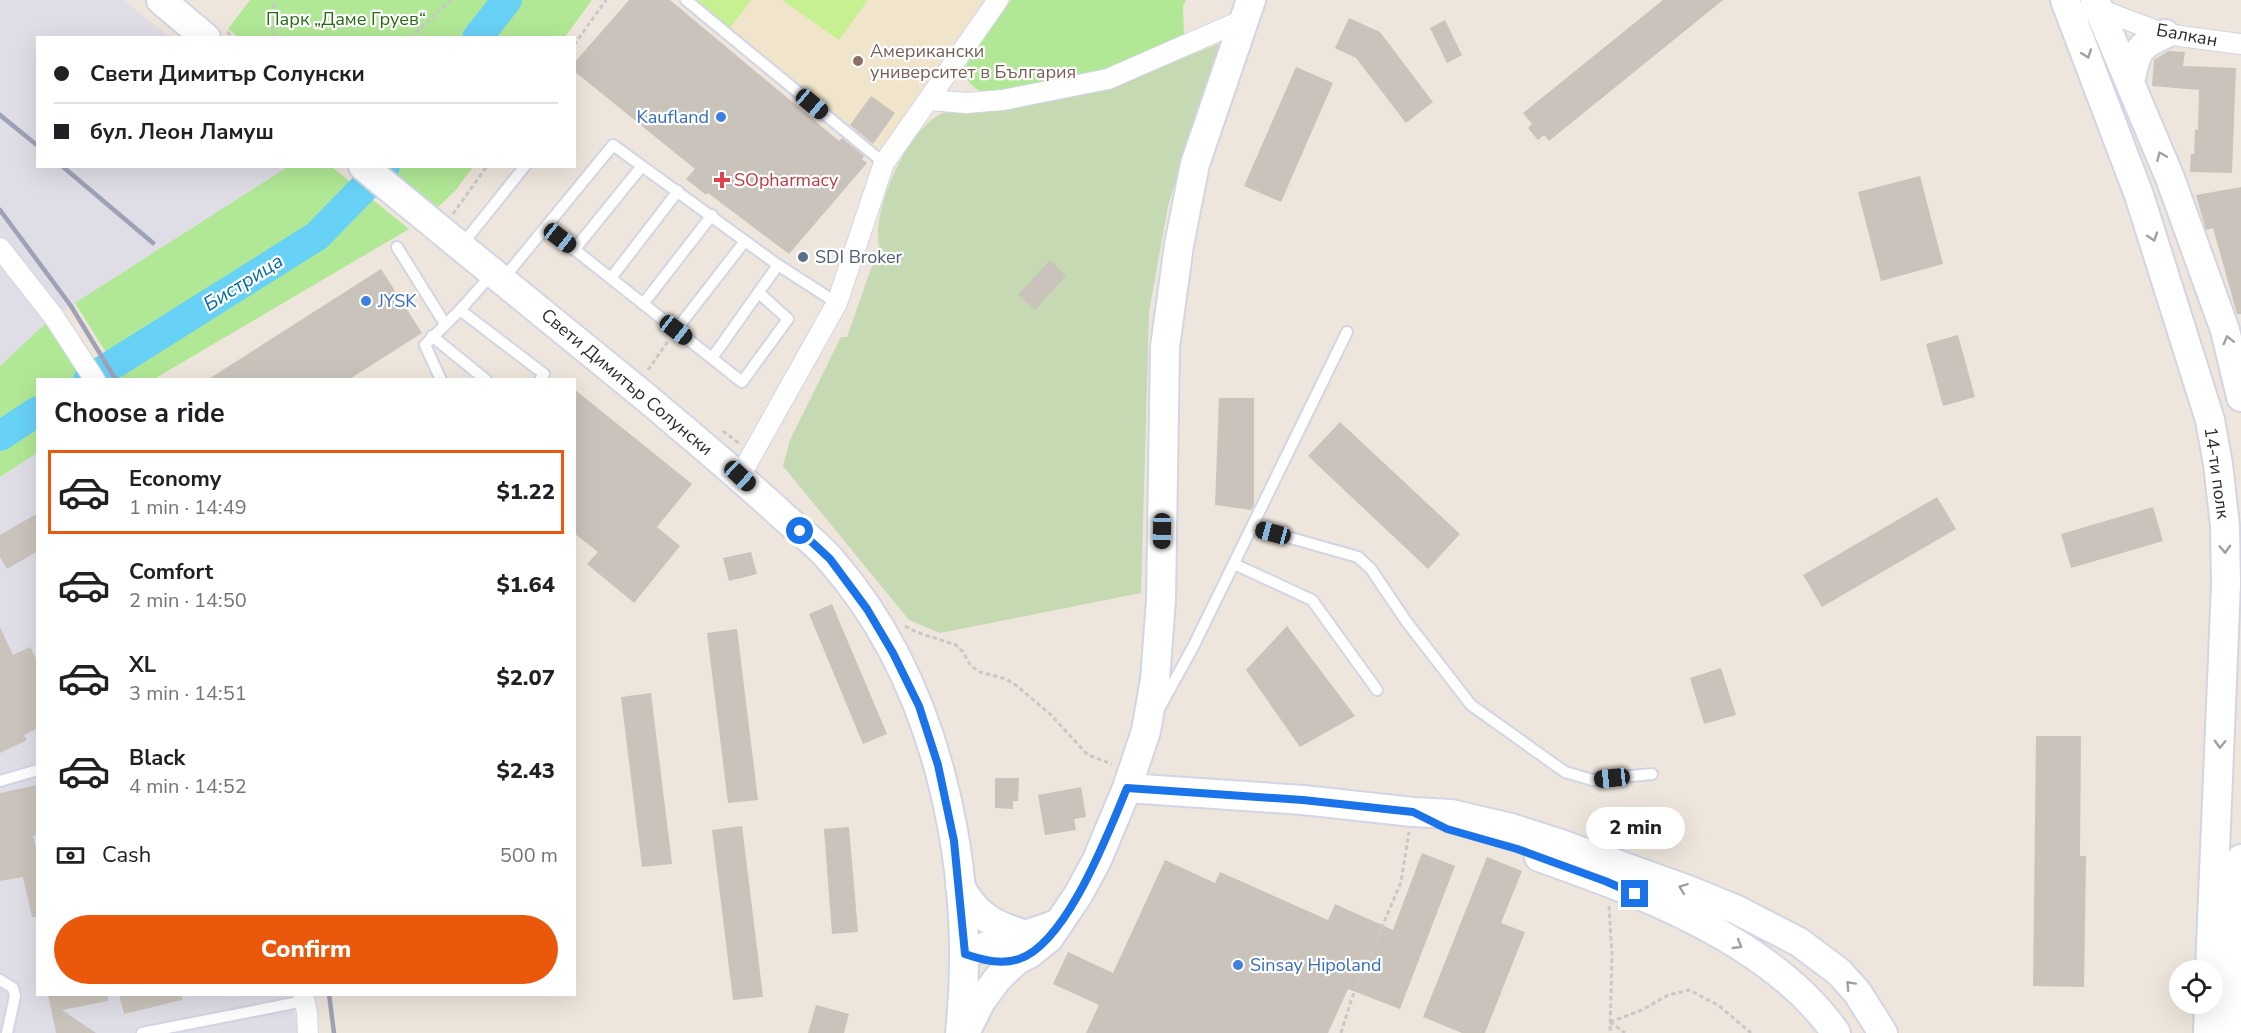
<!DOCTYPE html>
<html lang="en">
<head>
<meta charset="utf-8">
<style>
  body { margin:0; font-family:"Nunito Sans",sans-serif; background:#f6f6f6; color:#202124; height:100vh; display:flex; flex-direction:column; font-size:22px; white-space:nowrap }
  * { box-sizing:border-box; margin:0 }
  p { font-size:20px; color:#757577 }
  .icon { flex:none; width:33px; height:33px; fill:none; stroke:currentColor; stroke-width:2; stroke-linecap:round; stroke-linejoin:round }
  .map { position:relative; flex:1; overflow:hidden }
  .drawer { position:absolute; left:36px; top:378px; width:540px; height:618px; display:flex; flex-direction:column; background:#fff; border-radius:0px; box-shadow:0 6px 24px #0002 }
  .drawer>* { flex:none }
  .guide { position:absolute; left:36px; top:36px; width:540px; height:132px; border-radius:0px; box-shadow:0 6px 24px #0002; display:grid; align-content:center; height:132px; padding:0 18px; background:#fff }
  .tools { position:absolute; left:2169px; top:960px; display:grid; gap:12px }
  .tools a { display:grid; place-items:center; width:54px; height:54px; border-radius:50%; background:#fff; box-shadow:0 6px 24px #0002; font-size:30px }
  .end { position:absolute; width:27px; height:27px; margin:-14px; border:8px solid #1a73e8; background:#fff; box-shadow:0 0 0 3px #fff }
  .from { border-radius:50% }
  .bubble { position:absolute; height:42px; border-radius:21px; background:#fff; box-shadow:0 6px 24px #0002; font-size:20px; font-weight:800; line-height:42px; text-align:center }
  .car { position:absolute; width:18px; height:36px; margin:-18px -9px; border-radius:8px; box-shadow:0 0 4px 2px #0007; background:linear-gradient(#222 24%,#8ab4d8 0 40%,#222 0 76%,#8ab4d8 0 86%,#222 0) }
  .guide b { display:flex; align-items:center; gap:21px; height:57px; font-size:22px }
  .guide b+b { border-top:2px solid #e0e0e0 }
  .guide i { width:15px; height:15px; background:#202124 }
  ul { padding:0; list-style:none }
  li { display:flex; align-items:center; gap:18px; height:84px; margin:0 12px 9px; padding:0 6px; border:3px solid transparent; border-radius:0px }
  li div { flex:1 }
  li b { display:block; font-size:22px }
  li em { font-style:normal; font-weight:800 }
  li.current { border-color:#ea580c }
  li>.icon { width:54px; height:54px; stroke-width:1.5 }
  h2 { padding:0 18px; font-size:27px; line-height:72px }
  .pay { display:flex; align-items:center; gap:15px; height:66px; padding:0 18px; font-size:22px }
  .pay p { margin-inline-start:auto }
  .primary-button { display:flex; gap:12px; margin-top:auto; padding:12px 18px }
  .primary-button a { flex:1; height:69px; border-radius:36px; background:#ea580c; color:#fff; font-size:24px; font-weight:800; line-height:69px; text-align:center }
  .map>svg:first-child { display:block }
</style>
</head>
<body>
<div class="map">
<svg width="2241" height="1033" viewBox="0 0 2241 1033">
  <rect width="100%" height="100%" fill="#eee6dc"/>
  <path fill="#dfdde6" d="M0,0H123L170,37L38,38V166L289,167L48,321L0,366Z
    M37,453L38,994L291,995L298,1033H0V477Z"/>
  <path fill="#f0e4ca" d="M695,0H989L880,149Z"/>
  <path fill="#b1e895" d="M250,0H592L565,37H238L228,29Z
    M1011,0H1186L1183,6L1184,37L1106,72L989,93C975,91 970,85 964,73L969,59Z
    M289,166L332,167L409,229L154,379H123L75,303Z
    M389,167H473L455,191L436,209Z
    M48,321L86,379L38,380L37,453L0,477V366Z"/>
  <path fill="#c5d9b2" d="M1223,42L1204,90L1168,206L1149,312L1141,593L940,633L909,620L783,466L790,440L841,337H847L879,246C872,210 906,133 939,115C950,108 998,112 1015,108C1046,102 1078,95 1108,86C1147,74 1185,57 1223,42Z"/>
  <path fill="#c7f090" d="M695,0H751L730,28Z
    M782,0H868L839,40Z"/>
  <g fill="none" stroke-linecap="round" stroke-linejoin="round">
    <path stroke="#68d1f6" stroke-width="30" d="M477,38L507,0
      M88,380L317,236L385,166
      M0,436L38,411"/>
  </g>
  <path fill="#c9c3bb" d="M629,0H670L839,141L842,138L864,156L862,159L867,163L789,254L708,193L706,195L686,179L695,169L574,71V63Z
    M1663,0H1723L1549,141L1544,135L1538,140L1528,128L1532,124L1523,113Z
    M1349,18L1380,32L1433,102L1406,123L1356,58L1335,48Z
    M1445,20L1462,55L1447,63L1430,28Z
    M2168,51L2185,52L2183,66L2236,68L2232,173L2190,172L2191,154H2194L2195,129L2198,130L2199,90L2152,86L2154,60Z
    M1296,67L1333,83L1281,202L1244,186Z
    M871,96L895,113L873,144L850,125Z
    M1920,176L1943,264L1881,281L1858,192Z
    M2241,187V314H2237L2213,228L2206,230L2196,195Z
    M1050,260L1066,276L1035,310L1018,295Z
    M381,269L422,333L348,380H207Z
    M1958,335L1975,397L1943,406L1926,344Z
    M574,389L692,484L657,527L680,546L634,603L587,564L598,552L574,533Z
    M1219,398H1254V505L1251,510L1215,505Z
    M1340,422L1460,534L1428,569L1308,456Z
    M1937,497L1956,529L1822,607L1803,575Z
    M2153,507L2163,541L2071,568L2061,534Z
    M38,513V551L7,569L0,557V535Z
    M751,552L757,574L729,581L723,558Z
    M832,604L887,734L863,744L809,614Z
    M1287,626L1355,716L1300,747L1246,670Z
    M0,627L13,655L30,647L38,662V728L24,735L27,740L0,753Z
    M737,629L758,800L728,803L707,633Z
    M1721,668L1736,715L1704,724L1690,678Z
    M651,693L672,864L642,867L621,697Z
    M2036,736H2081L2080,856H2086L2084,987L2033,986Z
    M995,778H1019L1018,801H1013V809L995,808Z
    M38,785V835L33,836L38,855V917H32L23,877L0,881V793Z
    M1081,787L1086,817L1074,819L1076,830L1045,835L1038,795Z
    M742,826L763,997L733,1000L712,830Z
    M849,827L858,932L832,934L824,829Z
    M1422,853L1455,866L1400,1009L1348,989L1328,1033H1086L1099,1005L1053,984L1068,952L1113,973L1165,860L1215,883L1220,872L1328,920L1335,904L1393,930Z
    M1487,857L1522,871L1501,923L1525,932L1485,1033H1462L1423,1017Z
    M48,994H108V1001L62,1010L96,1033H56Z
    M119,994H182V1000L124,1014Z
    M816,1005L849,1014L844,1033H808Z"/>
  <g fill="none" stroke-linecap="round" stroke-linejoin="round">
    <g stroke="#d1d5e4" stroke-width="14">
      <path id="lane" d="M686,0L884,163
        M546,227L742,382L788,319L759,293
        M461,246L525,166
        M397,247L445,324
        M574,250L642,166
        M611,278L678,191
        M503,279L613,145L778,265L837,303
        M643,304L712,215
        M460,310L544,374L540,380
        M676,330L745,241
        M432,336L486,380
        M712,358L778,265
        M441,380L425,345L460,310L493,273
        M1252,527L1358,557L1371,569L1406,621L1471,705L1565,772L1592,780L1652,774
        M1234,564L1312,600L1377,690
        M1161,705L1193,647L1347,332
        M0,781L38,770
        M0,980L13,988L15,996L7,1033
        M142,1033L304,1001"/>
    </g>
    <g stroke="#d1d5e4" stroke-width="22">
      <path id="street" d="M2093,12L2101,10L2165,34L2241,44
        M929,100L966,103L1003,100L1108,79L1243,20
        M0,248L54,317L95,380
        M740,476L837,303L884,163L998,0
        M303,994L307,1012L308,1033"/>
    </g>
    <g stroke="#d1d5e4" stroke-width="32">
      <path id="secondary" d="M161,0L206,38
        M2065,0L2139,195L2210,420L2218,464L2225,526L2226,584L2210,970
        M2095,0L2170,178L2225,330L2241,397
        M2130,83C2136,54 2136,46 2165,34
        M363,166C458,245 554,322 649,400C695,439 741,477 785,518C800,531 817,544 830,559C940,684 977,872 960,1033
        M1127,788L1303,800L1413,812L1451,814L1511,828L1555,842L1691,891L1737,910L1799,942L1839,972L1857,992L1883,1033
        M1539,857C1641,893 1772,941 1836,1033
        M960,886C976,916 994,926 1027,935
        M965,954C995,941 1026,937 1056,924
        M966,1031L981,1001L998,978L1017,960L1029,954L1049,938L1078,895L1097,860L1127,788L1146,731L1155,680L1161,600L1165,347L1179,245L1195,164L1251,0
        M2208,1033L2209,1004
        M2232,1033L2241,859"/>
    </g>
    <path stroke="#c8c8c8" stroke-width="3" stroke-dasharray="4.5 3" stroke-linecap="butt" d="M227,32L234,38
      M274,38L272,24L275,0
      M410,38L451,0
      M574,45L606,0
      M453,214L487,166
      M648,370L668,341
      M723,431L740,444
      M905,626L916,632L956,645L963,652L971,666L980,672L1006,679L1017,686L1050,714L1088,755L1112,764
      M1609,906L1612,955L1610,1033
      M1610,1022L1642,1010L1668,995L1689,990L1718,1005L1751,1033
      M1610,1022L1625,1033
      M1341,1033L1352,998L1401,882L1409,832"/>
    <use href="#lane" stroke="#fff" stroke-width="10"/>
    <use href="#street" stroke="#fff" stroke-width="20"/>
    <use href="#secondary" stroke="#fff" stroke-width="28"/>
    <path stroke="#9ea2b6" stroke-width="4.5" d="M0,115L38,146
      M62,166L153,243
      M0,210L71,306L116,380
      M329,994L334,1033"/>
  </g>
  <defs><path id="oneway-chevron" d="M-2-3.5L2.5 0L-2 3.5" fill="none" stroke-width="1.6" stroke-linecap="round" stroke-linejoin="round" transform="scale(1.5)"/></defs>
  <g stroke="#a0a0a0">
    <use href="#oneway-chevron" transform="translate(2087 54) rotate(70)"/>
    <use href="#oneway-chevron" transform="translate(2161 156) rotate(-113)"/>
    <use href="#oneway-chevron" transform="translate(2153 237) rotate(72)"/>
    <use href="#oneway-chevron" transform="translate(2228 340) rotate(-104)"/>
    <use href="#oneway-chevron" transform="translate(2225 549) rotate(88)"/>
    <use href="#oneway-chevron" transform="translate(2220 744) rotate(92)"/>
    <use href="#oneway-chevron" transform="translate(1683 888) rotate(-159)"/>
    <use href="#oneway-chevron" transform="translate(1738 945) rotate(31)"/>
    <use href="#oneway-chevron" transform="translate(1850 985) rotate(-133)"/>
  </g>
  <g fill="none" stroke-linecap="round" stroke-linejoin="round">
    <path stroke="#1a73e8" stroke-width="8" d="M800,531L830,559L867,609L893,653L919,706L938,765L954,841L965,954C982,960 1001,965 1019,959C1067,943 1108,833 1127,788L1303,800L1413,812L1447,829L1517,849L1605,881L1635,894"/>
  </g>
  <circle fill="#8d6e63" stroke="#fff" stroke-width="2" cx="858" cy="61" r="6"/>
  <g fill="#3f7fe0" stroke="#fff" stroke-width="2">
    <circle cx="721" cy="117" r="6"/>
    <circle cx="366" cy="301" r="6"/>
    <circle cx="1238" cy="965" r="6"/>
  </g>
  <path fill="#e0444e" stroke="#fff" stroke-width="2" d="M719 171h6v6h6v6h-6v6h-6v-6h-6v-6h6z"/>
  <circle fill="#5c6f8a" stroke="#fff" stroke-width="2" cx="803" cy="257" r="6"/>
  <g text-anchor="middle" stroke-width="4.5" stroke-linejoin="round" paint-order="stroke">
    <g font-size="18" fill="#286d15" stroke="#fff">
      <text x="346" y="25">Парк „Даме Груев“</text>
    </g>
    <g font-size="18" fill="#2b2b2b" stroke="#fff">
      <text transform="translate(2187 35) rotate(10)" y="6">Балкан</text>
      <text transform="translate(627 382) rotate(40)" y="6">Свети Димитър Солунски</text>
      <text transform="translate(2217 473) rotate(82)" y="6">14-ти полк</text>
    </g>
    <g font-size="18" fill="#785e54" stroke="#fff" text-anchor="start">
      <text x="870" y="57">Американски<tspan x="870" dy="21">университет в България</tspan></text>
    </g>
    <g font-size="18" fill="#366cbe" stroke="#fff" text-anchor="start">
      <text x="709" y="123" text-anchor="end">Kaufland</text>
      <text x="378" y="307">JYSK</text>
      <text x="1250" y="971">Sinsay Hipoland</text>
    </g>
    <g font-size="18" fill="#be3a42" stroke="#fff" text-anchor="start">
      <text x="734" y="186">SOpharmacy</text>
    </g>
    <g font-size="18" fill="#4e5e75" stroke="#fff" text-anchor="start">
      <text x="815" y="263">SDI Broker</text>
    </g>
    <g font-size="20" font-style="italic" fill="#056ea5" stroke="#fff">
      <text transform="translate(243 282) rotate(-32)" y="7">Бистрица</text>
    </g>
  </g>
</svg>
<div class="tools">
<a><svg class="icon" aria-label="locate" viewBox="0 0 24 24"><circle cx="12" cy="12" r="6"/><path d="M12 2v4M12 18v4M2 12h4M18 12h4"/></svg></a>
</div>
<i class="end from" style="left:800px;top:531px"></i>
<i class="end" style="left:1635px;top:894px"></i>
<div class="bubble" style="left:1586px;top:807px;width:99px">2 min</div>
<i class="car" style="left:812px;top:104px;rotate:130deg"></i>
<i class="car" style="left:560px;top:238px;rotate:128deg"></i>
<i class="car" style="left:676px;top:330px;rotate:128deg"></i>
<i class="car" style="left:740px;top:476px;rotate:133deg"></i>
<i class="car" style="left:1162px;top:531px;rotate:181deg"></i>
<i class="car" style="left:1273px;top:533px;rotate:285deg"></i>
<i class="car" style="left:1612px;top:778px;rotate:264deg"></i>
<div class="guide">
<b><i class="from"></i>Свети Димитър Солунски</b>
<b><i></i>бул. Леон Ламуш</b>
</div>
<section class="drawer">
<h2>Choose a ride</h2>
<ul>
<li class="current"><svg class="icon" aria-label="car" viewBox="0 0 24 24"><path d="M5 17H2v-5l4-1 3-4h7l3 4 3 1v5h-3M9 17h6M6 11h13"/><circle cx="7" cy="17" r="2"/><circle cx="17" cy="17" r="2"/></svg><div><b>Economy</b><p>1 min · 14:49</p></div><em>$1.22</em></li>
<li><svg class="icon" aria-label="car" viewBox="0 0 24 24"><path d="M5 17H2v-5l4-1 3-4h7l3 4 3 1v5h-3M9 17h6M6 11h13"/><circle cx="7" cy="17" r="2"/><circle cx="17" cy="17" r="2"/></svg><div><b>Comfort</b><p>2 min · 14:50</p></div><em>$1.64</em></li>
<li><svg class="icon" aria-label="car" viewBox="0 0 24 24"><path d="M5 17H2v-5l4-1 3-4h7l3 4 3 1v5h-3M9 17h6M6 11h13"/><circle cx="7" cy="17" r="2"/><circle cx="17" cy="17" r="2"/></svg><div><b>XL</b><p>3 min · 14:51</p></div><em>$2.07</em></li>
<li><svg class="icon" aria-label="car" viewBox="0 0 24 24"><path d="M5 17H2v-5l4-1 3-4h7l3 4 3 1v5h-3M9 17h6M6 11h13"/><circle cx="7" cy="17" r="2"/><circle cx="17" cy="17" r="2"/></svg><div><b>Black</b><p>4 min · 14:52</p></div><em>$2.43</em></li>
</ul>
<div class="pay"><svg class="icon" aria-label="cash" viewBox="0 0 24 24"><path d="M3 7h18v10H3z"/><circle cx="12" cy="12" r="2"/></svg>Cash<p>500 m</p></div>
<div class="primary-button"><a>Confirm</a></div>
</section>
</div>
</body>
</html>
